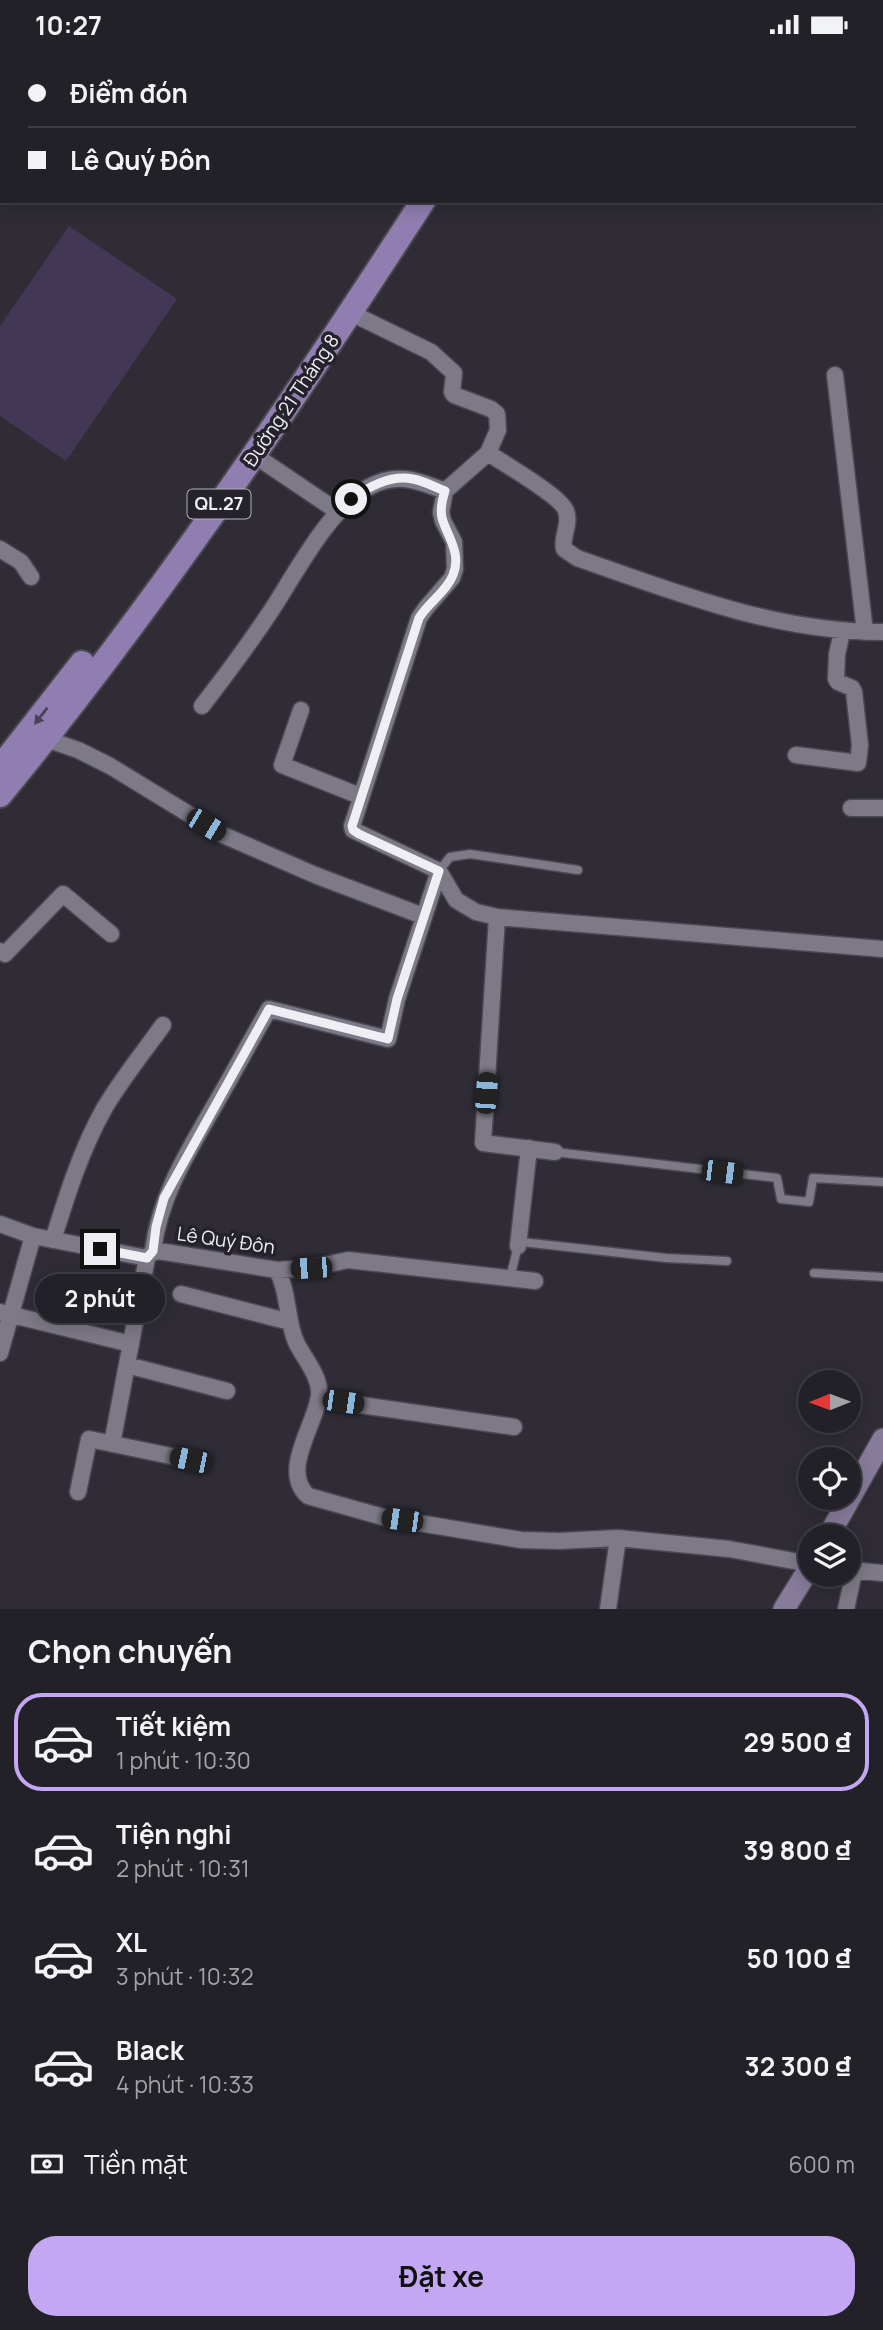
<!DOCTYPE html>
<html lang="vi">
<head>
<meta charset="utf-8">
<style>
  body { margin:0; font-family:Manrope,sans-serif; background:#2b2930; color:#f1f3f6; height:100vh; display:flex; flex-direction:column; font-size:26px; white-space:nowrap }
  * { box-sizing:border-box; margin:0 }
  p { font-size:23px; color:#a3a3a8 }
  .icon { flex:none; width:38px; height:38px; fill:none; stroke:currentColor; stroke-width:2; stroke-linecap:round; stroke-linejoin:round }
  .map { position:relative; height:1560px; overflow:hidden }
  .panel { display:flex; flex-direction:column; background:#232128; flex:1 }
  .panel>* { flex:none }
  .hud { position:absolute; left:0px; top:0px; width:884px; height:154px; box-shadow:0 4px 18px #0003,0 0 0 2px #403e45; display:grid; align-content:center; height:154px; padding:0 28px; background:#232128 }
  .needle { width:46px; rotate:269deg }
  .controls { position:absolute; left:798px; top:1321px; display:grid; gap:14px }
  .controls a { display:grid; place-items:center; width:63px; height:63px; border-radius:50%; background:#232128; box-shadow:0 4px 18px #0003,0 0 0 2px #403e45; font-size:35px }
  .end { position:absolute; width:32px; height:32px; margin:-16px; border:9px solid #f0eef5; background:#111; box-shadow:0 0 0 4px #111 }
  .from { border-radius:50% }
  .bubble { position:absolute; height:49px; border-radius:24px; background:#232128; box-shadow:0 4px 18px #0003,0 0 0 2px #403e45; font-size:23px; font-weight:700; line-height:49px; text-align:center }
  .car { position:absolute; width:21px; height:42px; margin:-21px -10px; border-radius:9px; box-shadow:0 0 5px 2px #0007; background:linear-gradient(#222 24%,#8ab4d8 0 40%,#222 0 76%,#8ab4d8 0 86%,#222 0) }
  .hud b { display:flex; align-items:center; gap:24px; height:66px; font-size:26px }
  .hud b+b { border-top:2px solid #403e45 }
  .hud i { width:18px; height:18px; background:#f1f3f6 }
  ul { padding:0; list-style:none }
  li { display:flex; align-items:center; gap:21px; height:98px; margin:0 14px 10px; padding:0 14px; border:4px solid transparent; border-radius:28px }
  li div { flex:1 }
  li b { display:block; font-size:26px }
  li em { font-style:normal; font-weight:700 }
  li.selected { border-color:#c3a7f2 }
  li>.icon { width:63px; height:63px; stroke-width:1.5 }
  h2 { padding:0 28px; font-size:32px; line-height:84px }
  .pay { display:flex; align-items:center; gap:18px; height:77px; padding:0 28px; font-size:26px }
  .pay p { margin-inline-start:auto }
  .button { display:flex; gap:14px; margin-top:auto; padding:14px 28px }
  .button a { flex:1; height:80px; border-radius:28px; background:#c3a7f2; color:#111; font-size:28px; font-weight:700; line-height:80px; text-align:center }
  .status { display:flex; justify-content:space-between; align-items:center; height:49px; padding:0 35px; background:#232128; direction:ltr }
  .status svg { height:19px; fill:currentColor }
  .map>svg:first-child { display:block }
</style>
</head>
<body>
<div class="status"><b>10:27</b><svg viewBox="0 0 49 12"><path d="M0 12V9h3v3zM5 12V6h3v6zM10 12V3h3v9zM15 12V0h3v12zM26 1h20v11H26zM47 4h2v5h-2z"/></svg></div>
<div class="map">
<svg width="883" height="1560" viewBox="0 0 883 1560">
  <rect width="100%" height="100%" fill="#2f2c36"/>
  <path fill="#423755" d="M69,177L177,250L66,412L0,367V277Z"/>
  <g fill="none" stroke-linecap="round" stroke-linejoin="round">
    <g stroke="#4b4851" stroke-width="11">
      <path id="lane" d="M439,822L450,808L470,805L578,821
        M555,1103L777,1129L781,1150L809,1153L813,1129L883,1133
        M814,1224L883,1228
        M510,1229L518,1197L522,1193L666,1209L727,1212"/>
    </g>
    <g stroke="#4b4851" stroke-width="19">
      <path id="street" d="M252,0L255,2
        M35,2L36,0
        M0,68L2,65
        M351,264L431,303L454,324L452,343L454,346L491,360L497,365L498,381L488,404L445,442L441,463L443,472L454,493L455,520L452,529L426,559L419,569L352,777L353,781L439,822L456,851L476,863L497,868L883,900
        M835,326L865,583
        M488,404C503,414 562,448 566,462C571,476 561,487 564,500L577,509C677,544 775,583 883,583
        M254,406L337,462
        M0,500L21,513L31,528
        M202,657C226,626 249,595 271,562C296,524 329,459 369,438C397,423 417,431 445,442
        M301,661L282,716L360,747
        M46,690L78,701L110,717L223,786L315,826L423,867
        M796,706L858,714L860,696L854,643L852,639L838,633L836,630L837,605L842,583
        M851,759H883
        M497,868L483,1094L555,1103
        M0,902L5,905L63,845L111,885
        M0,1175L33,1187L147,1209
        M53,1191C67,1146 81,1101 104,1060C121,1031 143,1004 163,976
        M518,1197L529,1099
        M153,1202C159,1148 189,1101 216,1054C234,1023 251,991 269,960L388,990L397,950L439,822
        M147,1209L153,1202L165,1203L277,1221L311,1219L348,1211L535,1232
        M277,1221C289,1243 286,1270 296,1293C304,1310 321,1327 319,1347C315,1377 280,1422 308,1447L383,1468L521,1491L559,1492L618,1489L729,1500L810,1515
        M181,1245L290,1273
        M0,1263L131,1295
        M0,1304L33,1187
        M127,1316L227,1342
        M319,1350L514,1378
        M112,1395L147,1209
        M78,1443L89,1390L190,1411
        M850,1521L883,1524
        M608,1560L618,1489
        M846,1560L853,1528L849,1521"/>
    </g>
    <g stroke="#4b4851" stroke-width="24">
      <path id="secondary" d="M828,1488L883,1390
        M784,1560L810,1518"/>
    </g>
    <g stroke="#4b4851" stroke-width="28">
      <path id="primary" d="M503,2L504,0
        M0,719L82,614
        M0,746C154,558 291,356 423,152"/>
    </g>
    <g stroke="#4b4851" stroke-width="32">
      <path id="highway" d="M538,0L545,2
        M628,0L633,2
        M882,75H883
        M882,96H883"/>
    </g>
    <use href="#lane" stroke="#7d7986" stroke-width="8"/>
    <use href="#street" stroke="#7d7986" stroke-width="16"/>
    <use href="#secondary" stroke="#877b9b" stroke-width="21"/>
    <use href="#primary" stroke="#907eb0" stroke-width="24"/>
    <use href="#highway" stroke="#9d81cc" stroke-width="28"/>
  </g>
  <defs><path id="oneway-solid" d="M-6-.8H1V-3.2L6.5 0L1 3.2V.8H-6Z" transform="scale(1.75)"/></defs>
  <use fill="#4a425a" href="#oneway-solid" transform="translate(41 667) rotate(128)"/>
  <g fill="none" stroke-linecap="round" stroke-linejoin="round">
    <path stroke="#f0eef5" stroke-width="9" d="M100,1200L147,1209L153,1202L156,1178L164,1149L269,960L388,990L397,950L439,822L359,785L353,781L352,777L419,569C428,554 447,542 453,526C462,504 447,487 442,469C440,460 442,451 445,442C435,438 424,432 413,430C391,425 368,438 351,450"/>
  </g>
  <g text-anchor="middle" stroke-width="7" stroke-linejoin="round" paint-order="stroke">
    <rect fill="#25222c" stroke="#b3b1b9" stroke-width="2" x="187.5" y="440.5" width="63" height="29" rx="5"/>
    <g font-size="18" font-weight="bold" fill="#f0eef5">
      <text x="219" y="461">QL.27</text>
    </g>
    <g font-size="19" fill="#f0eef5" stroke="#25222c">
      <text transform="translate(291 351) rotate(-56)" y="7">Đường 21 Tháng 8</text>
      <text transform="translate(226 1191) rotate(8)" y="7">Lê Quý Đôn</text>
    </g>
  </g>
</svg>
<div class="controls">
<a><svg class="needle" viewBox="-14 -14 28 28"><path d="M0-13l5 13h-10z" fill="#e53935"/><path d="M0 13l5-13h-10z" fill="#a3a3a8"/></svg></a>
<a><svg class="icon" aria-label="locate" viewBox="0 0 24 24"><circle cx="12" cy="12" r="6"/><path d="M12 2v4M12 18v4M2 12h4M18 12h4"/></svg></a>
<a><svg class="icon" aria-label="layers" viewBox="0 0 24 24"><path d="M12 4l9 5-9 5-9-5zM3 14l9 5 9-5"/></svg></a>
</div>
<i class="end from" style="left:351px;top:450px"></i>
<i class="end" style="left:100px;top:1200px"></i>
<div class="bubble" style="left:35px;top:1225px;width:130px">2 phút</div>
<i class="car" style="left:206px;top:776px;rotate:121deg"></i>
<i class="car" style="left:486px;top:1044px;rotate:4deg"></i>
<i class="car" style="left:722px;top:1123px;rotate:97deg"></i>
<i class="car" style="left:311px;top:1219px;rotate:267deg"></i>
<i class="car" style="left:343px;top:1353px;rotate:98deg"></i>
<i class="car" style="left:190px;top:1411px;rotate:282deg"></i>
<i class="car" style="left:402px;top:1471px;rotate:278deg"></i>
<div class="hud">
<b><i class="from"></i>Điểm đón</b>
<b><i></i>Lê Quý Đôn</b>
</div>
</div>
<section class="panel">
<h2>Chọn chuyến</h2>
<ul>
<li class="selected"><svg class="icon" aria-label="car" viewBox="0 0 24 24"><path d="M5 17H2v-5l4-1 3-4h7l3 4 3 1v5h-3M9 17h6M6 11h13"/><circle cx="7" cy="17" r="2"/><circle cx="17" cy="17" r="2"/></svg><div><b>Tiết kiệm</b><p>1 phút · 10:30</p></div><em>29 500 ₫</em></li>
<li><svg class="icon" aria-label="car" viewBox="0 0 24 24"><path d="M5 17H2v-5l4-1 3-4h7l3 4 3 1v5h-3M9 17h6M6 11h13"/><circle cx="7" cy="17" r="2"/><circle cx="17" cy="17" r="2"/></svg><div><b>Tiện nghi</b><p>2 phút · 10:31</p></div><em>39 800 ₫</em></li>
<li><svg class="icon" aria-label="car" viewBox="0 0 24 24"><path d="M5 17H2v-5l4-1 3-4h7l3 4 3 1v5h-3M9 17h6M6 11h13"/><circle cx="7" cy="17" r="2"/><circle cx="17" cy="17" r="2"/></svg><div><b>XL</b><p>3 phút · 10:32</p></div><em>50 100 ₫</em></li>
<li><svg class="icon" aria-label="car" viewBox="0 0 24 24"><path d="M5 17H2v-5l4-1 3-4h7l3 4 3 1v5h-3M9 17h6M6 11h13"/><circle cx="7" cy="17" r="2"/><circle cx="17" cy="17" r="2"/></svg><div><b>Black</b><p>4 phút · 10:33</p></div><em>32 300 ₫</em></li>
</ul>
<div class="pay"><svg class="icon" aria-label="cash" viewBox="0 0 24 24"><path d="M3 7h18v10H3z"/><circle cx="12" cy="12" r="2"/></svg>Tiền mặt<p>600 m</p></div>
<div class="button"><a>Đặt xe</a></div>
</section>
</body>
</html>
